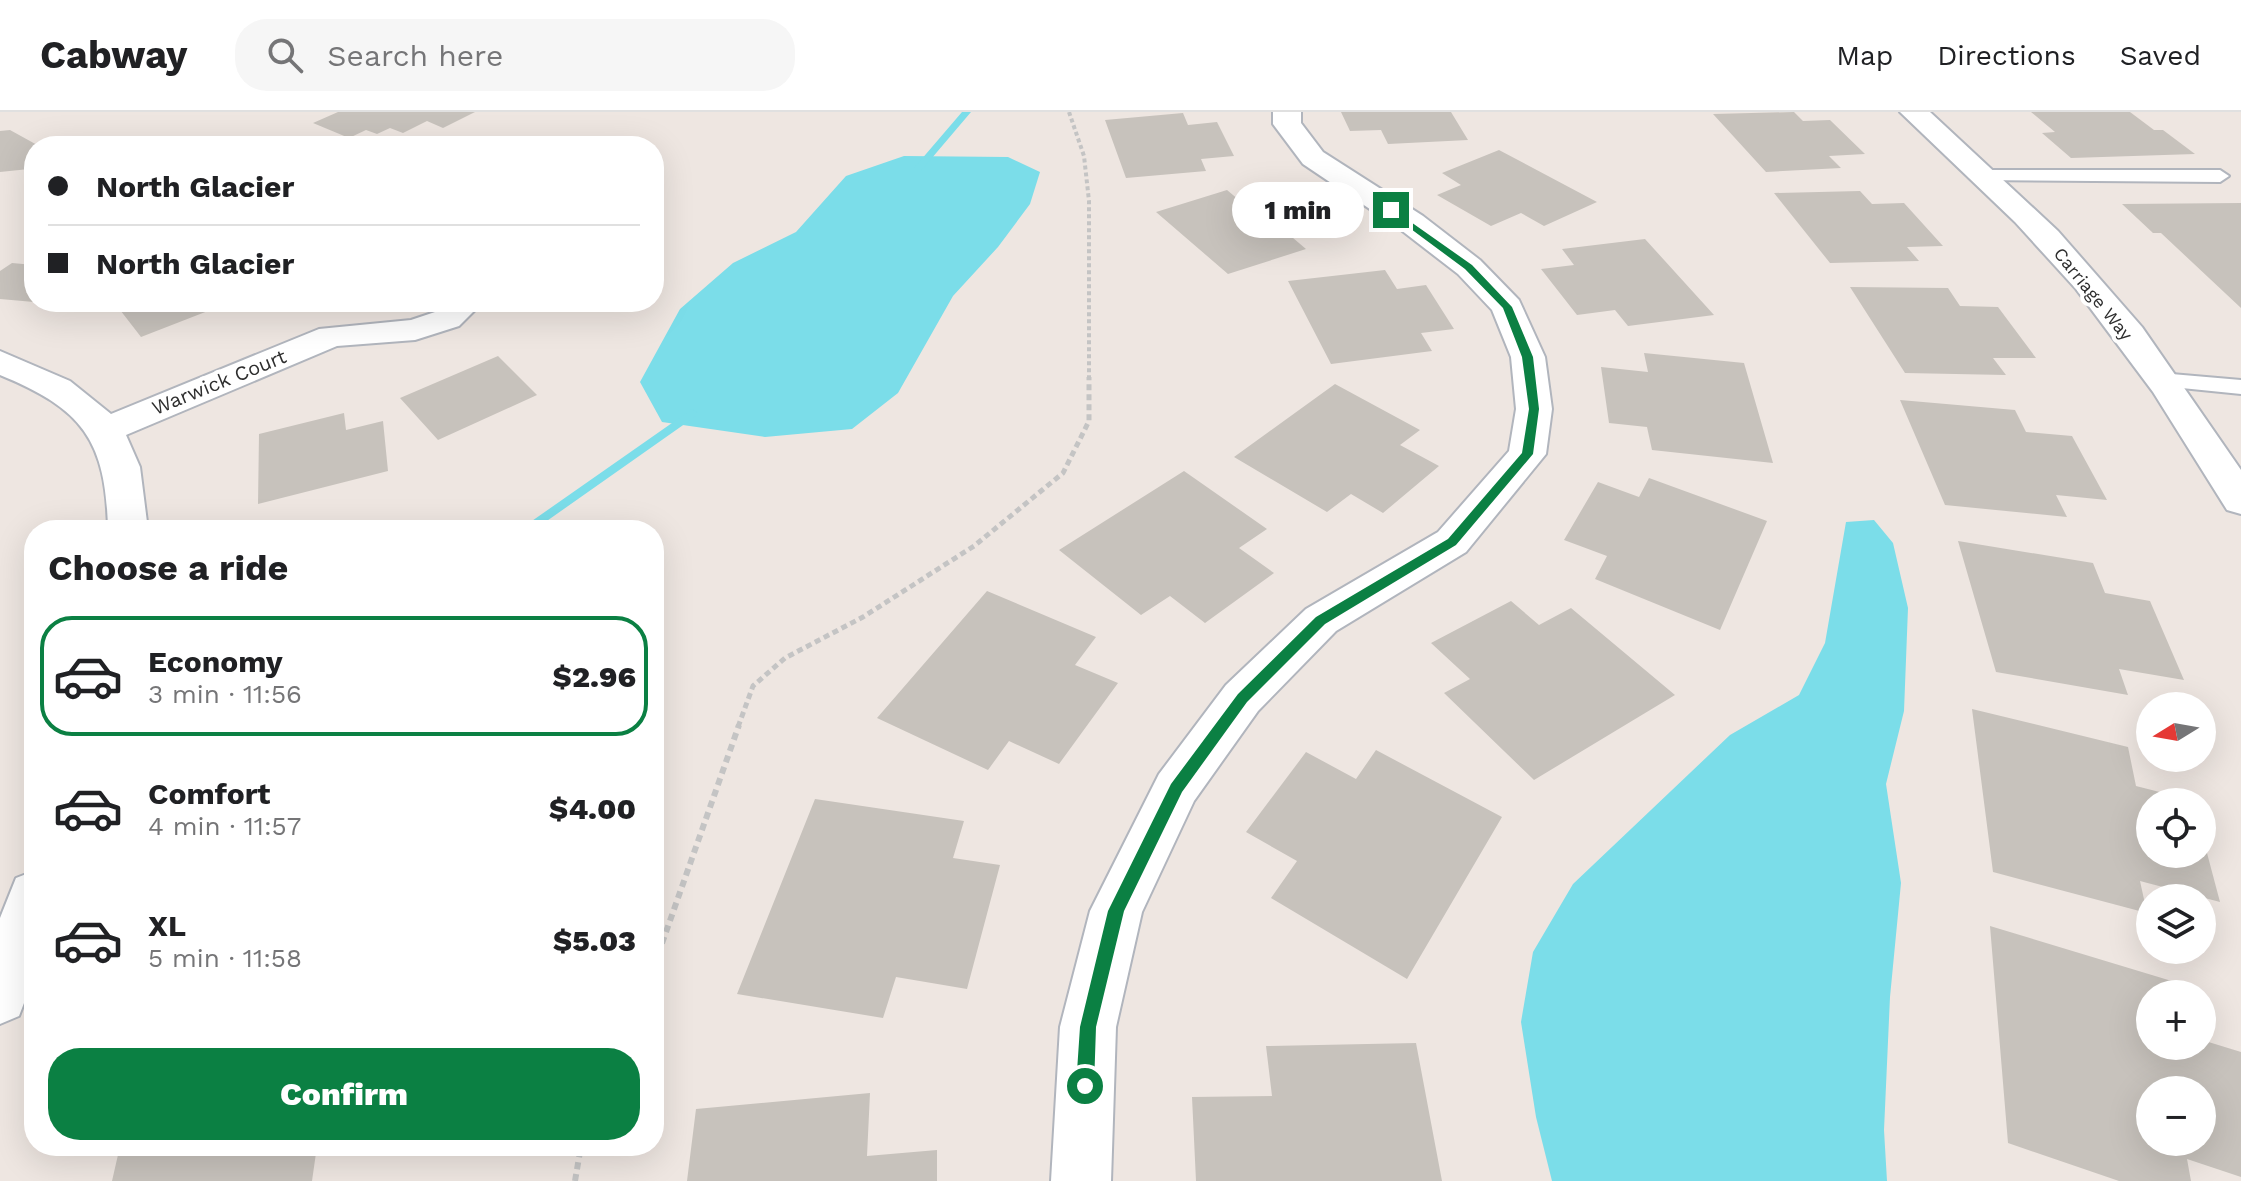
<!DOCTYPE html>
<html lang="en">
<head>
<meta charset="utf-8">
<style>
  body { margin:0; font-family:"Work Sans",sans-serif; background:#f6f6f6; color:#202124; height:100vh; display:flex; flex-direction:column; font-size:30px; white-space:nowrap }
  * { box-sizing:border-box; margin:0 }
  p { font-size:26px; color:#757577 }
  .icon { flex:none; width:44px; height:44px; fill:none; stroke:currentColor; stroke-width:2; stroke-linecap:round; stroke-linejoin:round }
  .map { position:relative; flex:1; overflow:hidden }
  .details { position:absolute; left:24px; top:408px; width:640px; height:636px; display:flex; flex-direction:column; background:#fff; border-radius:32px; box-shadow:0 8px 32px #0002 }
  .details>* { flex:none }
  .top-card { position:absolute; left:24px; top:24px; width:640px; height:176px; border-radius:32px; box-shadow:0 8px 32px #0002; display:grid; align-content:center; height:176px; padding:0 24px; background:#fff }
  .needle { width:52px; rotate:259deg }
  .fabs { position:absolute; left:2136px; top:580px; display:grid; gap:16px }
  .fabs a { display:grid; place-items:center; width:80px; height:80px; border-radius:50%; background:#fff; box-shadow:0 8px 32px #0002; font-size:40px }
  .end { position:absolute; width:36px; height:36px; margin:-18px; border:10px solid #0b8043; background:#fff; box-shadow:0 0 0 4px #fff }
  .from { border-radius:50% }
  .bubble { position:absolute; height:56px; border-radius:28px; background:#fff; box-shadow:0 8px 32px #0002; font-size:26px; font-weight:800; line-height:56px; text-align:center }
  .top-card b { display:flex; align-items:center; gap:28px; height:76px; font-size:30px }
  .top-card b+b { border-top:2px solid #e0e0e0 }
  .top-card i { width:20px; height:20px; background:#202124 }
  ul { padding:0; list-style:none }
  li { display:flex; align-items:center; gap:24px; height:120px; margin:0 16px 12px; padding:0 8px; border:4px solid transparent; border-radius:32px }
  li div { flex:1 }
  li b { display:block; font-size:30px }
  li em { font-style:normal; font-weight:800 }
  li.on { border-color:#0b8043 }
  li>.icon { width:72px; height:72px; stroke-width:1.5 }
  h2 { padding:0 24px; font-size:36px; line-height:96px }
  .primary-button { display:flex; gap:16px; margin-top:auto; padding:16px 24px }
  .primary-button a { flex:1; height:92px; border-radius:32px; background:#0b8043; color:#fff; font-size:32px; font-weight:800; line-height:92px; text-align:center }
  header { display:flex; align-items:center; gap:48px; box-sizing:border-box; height:112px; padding:0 40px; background:#fff; border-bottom:2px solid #e0e0e0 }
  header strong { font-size:38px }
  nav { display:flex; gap:44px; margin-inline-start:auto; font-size:28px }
  .search { width:560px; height:72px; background:#f6f6f6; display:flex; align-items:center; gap:20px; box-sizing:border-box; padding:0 28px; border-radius:32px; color:#757577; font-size:30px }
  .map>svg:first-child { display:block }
</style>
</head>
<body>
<header>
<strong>Cabway</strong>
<div class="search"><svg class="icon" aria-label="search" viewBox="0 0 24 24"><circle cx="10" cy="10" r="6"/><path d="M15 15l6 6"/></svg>Search here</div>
<nav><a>Map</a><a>Directions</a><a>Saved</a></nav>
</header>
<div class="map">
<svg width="2241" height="1069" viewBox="0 0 2241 1069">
  <rect width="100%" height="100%" fill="#eee6e1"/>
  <path fill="#7bdde9" d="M904,44L1008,45L1040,60L1030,92L998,135L953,184L898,281L852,317L765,325L662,310L640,270L680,197L733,151L796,120L846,64Z
    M1874,408L1893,431L1908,496L1904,599L1886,672L1901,771L1890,885L1884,1018L1887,1069H1552L1536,1005L1521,910L1533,840L1573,772L1730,623L1799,583L1825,531L1846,410Z"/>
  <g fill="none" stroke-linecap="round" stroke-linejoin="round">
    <path fill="#7bdde9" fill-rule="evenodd" d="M962,0H971L920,60H914V56Z
      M692,297L698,301L696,304L534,418H519Z"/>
  </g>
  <path fill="#c7c2bc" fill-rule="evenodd" d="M338,0H475L443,16L427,9L403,21L390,16L377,22L366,18L349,26L313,11Z
    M1341,0H1451L1468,28L1388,32L1381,18L1350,19Z
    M1794,0L1803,9L1830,8L1865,42L1829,44L1841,56L1766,60L1713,2Z
    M2031,0H2130L2154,18H2163L2195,42L2071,46L2042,21L2055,20Z
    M1183,1L1188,13L1217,10L1234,44L1201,47L1206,59L1126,66L1105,8Z
    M10,18L39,34H34V50L29,57L0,60V19Z
    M1499,38L1597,90L1544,114L1521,101L1491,114L1437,83L1461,73L1442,61Z
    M1227,78L1239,88L1270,78L1312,112L1286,120L1306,137L1228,162L1156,100Z
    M1860,79L1872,92L1904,91L1943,134L1907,135L1919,149L1830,151L1774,81Z
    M2241,91V196L2161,121H2153L2122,92Z
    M1645,127L1714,203L1628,214L1615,198L1577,203L1541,157L1574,153L1562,137Z
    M12,151L34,153V190L0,187V159Z
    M1385,158L1397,177L1426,173L1454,217L1421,221L1432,239L1331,252L1288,169Z
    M1850,175L1948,176L1960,194L1998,195L2036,246H1993L2006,263L1905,261Z
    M127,190H231L141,225L117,194Z
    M1644,241L1744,251L1773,351L1652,338L1647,315L1609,311L1601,255L1648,260Z
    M498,244L537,283L438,328L400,286Z
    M1335,272L1420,318L1400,333L1439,354L1383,401L1351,382L1327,400L1234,345Z
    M1900,288L2015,298L2026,320L2072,324L2107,388L2056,383L2067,405L1945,393Z
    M344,301L346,318L383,309L388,359L258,392L259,322Z
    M1184,359L1267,417L1239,436L1274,461L1205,511L1170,484L1141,503L1059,438Z
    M1649,366L1767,409L1720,518L1595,467L1607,444L1564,428L1598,370L1639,385Z
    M1958,429L2093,451L2105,481L2150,489L2184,568L2119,557L2128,583L1996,560Z
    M987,479L1096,525L1075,553L1118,571L1059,652L1009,629L988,658L877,606Z
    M1511,489L1539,513L1571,496L1675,583L1534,668L1444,581L1470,567L1431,531Z
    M1972,597L2128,635L2136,674L2195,689L2150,690V742H2202L2203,726L2220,790L2140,769L2147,801L1993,760Z
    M1376,638L1502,705L1407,867L1271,786L1297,749L1246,720L1306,640L1356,667Z
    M815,687L964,709L953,746L1000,753L967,877L896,865L883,906L737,882Z
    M1990,814L2175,870L2177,882H2150V934H2202V928L2241,940V1065L2187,1047L2191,1069H2119L2008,1031ZM2150,978H2202V1030H2150Z
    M1416,931L1442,1069H1196L1192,985L1272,984L1266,934Z
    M870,981L867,1044L937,1038V1069H687L696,997Z
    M120,1034H317L312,1069H112Z"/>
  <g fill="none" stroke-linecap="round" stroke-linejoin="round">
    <g stroke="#b1b5bd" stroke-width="4">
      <path id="service" d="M1983,58H2220L2229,64L2220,70L1976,68L1974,64L1976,60Z
        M2160,261L2241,268V282L2152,273L2149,268L2152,263Z"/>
    </g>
    <g stroke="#b1b5bd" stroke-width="4">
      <path id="minor" d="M1273,0H1301V11L1323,40L1423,104L1480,148L1519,188L1545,245L1552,297L1546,342L1466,440L1336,519L1258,599L1194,689L1142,800L1116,915L1111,1069H1051L1060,915L1090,799L1159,662L1226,573L1306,497L1438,420L1509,339L1516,297L1511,245L1492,198L1458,162L1401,118L1303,52L1273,12Z
        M1900,0H1930L2058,119L2142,215L2241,358V402L2227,398L2153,280L2076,177L2015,110Z
        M446,190H483L459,214L415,228L337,234L126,323L140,355L148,418H108C106,328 83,297 0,263V239L70,269L111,302L319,217L411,208L435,200Z
        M34,759V865L19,904L0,912V806L16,766Z"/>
    </g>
    <path stroke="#c4c4c4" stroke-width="4" stroke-dasharray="4 3" stroke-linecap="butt" d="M1069,0L1084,44L1089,89V267"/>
    <path stroke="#c4c4c4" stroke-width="5" stroke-dasharray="6 4" stroke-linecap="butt" d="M738,615L753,574L785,546L863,505L974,434L1063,361L1089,309V265"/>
    <path stroke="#c4c4c4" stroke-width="6" stroke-dasharray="7 5" stroke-linecap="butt" d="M654,854L739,613
      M575,1069L581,1034"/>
    <use href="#service" fill="#fff" fill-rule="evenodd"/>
    <use href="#minor" fill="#fff" fill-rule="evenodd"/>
  </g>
  <path fill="#0b8043" d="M1391,96L1472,153L1512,195L1533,245L1539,297L1533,342L1456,433L1325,512L1247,590L1182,680L1124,799L1096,915L1094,974L1091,980L1085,983L1079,980L1076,974L1080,915L1108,799L1171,672L1238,582L1316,505L1448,427L1522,341L1529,297L1522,245L1503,196L1465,157L1388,100Z"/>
  <g text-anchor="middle" stroke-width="8" stroke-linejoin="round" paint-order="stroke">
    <g font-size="18" fill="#2e2e2e" stroke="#fff">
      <text transform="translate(2093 182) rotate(51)" y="6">Carriage Way</text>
    </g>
    <g font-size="20" fill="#2e2e2e" stroke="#fff">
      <text transform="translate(219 270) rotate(-22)" y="7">Warwick Court</text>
    </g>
  </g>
</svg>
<div class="fabs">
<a><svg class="needle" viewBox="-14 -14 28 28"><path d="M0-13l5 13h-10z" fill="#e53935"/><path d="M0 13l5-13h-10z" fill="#757577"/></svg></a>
<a><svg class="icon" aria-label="locate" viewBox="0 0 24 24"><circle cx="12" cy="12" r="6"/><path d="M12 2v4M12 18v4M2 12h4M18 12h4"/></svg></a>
<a><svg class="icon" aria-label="layers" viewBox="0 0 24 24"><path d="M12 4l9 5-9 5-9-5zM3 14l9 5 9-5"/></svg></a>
<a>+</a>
<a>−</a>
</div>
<i class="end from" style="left:1085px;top:974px"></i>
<i class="end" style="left:1391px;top:98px"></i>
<div class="bubble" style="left:1232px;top:70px;width:132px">1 min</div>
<div class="top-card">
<b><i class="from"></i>North Glacier</b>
<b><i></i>North Glacier</b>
</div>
<section class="details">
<h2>Choose a ride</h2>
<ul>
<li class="on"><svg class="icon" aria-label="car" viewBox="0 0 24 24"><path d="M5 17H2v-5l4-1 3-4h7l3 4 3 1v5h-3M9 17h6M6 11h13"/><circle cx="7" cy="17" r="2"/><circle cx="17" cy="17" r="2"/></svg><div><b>Economy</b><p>3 min · 11:56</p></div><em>$2.96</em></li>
<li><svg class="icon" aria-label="car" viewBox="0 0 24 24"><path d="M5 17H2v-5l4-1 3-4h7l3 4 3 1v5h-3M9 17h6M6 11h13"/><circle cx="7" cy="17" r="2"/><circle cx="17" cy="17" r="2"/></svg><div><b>Comfort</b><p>4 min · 11:57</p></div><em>$4.00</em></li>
<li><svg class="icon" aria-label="car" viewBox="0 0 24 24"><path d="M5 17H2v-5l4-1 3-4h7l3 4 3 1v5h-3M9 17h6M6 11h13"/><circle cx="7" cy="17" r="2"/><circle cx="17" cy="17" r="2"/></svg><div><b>XL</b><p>5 min · 11:58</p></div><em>$5.03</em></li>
</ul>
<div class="primary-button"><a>Confirm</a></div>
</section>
</div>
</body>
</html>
